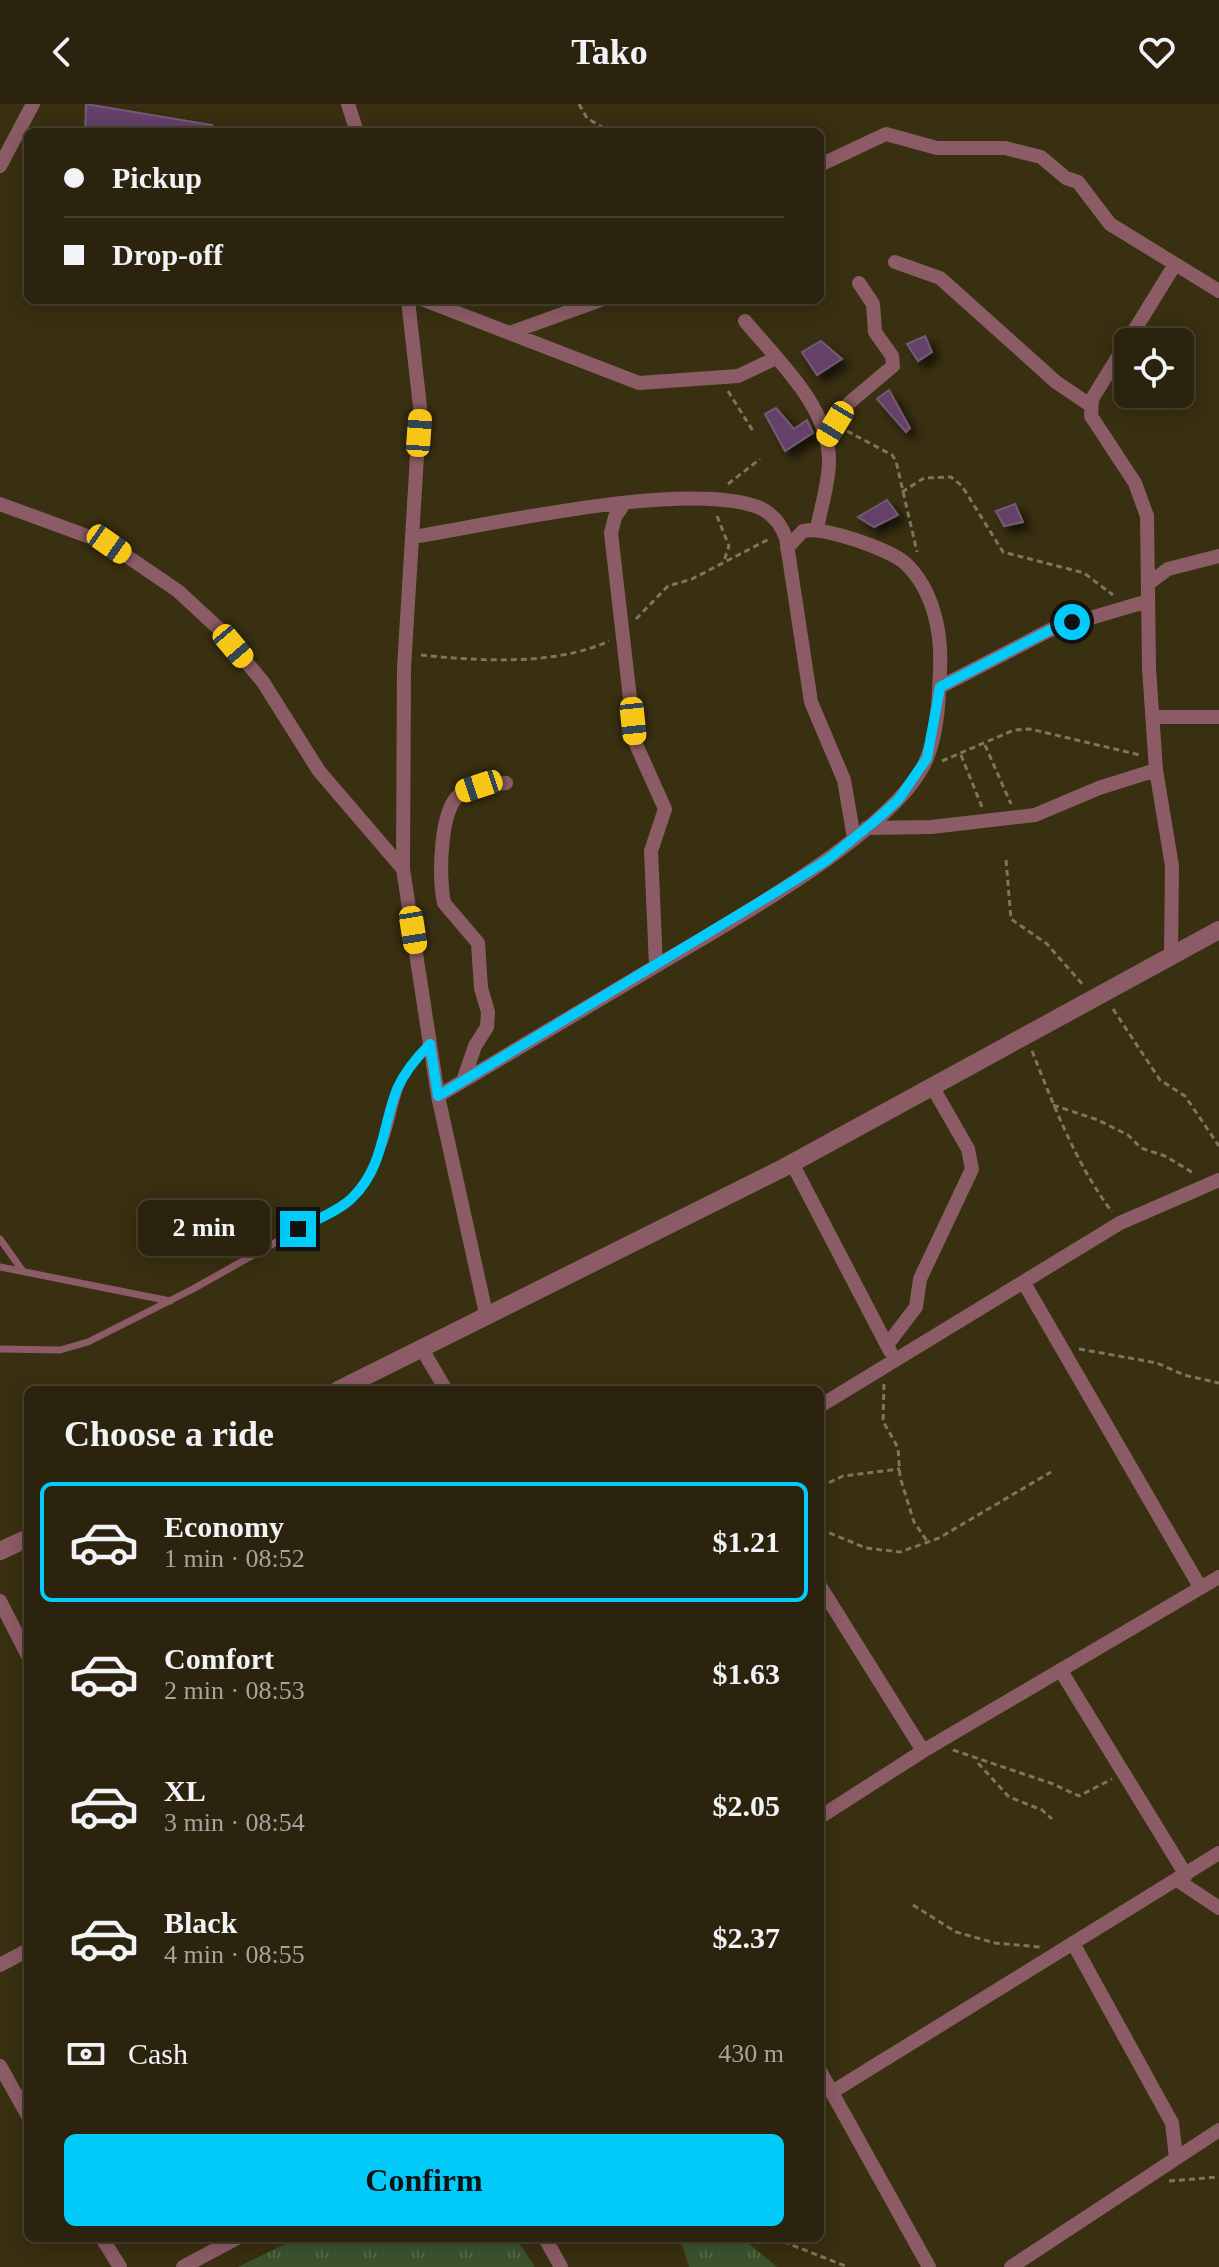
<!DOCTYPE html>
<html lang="en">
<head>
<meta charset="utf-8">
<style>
  body { margin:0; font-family:"Times New Roman",serif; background:#372f1b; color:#f1f3f6; height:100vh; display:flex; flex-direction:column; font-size:30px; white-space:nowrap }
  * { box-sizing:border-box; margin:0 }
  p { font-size:26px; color:#a6a49d }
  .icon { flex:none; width:44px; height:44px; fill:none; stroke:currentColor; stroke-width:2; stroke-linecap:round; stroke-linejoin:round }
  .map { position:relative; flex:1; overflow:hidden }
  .details { position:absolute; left:24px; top:1282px; width:800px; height:856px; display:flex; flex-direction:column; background:#2b230d; border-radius:12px; box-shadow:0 4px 20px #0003,0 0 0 2px #47402e }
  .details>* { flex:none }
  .guide { position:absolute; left:24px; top:24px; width:800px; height:176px; border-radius:12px; box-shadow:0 4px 20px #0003,0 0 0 2px #47402e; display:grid; align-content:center; height:176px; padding:0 40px; background:#2b230d }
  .controls { position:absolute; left:1114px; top:224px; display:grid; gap:16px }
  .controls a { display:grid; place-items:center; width:80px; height:80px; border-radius:12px; background:#2b230d; box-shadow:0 4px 20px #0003,0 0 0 2px #47402e; font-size:40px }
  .end { position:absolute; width:36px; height:36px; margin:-18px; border:10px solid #02cbf9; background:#111; box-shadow:0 0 0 4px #111 }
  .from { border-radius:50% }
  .bubble { position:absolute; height:56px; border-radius:12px; background:#2b230d; box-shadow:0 4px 20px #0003,0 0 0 2px #47402e; font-size:26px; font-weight:600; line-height:56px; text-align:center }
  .car { position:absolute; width:24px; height:48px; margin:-24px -12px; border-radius:10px; box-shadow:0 0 6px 2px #0007; background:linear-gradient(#f5c518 24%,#345 0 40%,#f5c518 0 76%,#345 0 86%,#f5c518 0) }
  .guide b { display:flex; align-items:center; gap:28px; height:76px; font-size:30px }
  .guide b+b { border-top:2px solid #47402e }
  .guide i { width:20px; height:20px; background:#f1f3f6 }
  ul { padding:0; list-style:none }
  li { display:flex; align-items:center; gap:24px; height:120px; margin:0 16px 12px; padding:0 24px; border:4px solid transparent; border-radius:12px }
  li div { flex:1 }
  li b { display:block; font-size:30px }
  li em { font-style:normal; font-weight:600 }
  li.on { border-color:#02cbf9 }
  li>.icon { width:72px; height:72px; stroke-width:1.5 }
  h2 { padding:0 40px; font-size:36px; line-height:96px }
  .pay { display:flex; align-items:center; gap:20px; height:88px; padding:0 40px; font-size:30px }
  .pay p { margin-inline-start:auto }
  .primary-button { display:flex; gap:16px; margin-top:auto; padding:16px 40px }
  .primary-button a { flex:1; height:92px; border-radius:12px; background:#02cbf9; color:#111; font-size:32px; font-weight:600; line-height:92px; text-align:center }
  header { display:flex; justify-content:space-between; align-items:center; height:104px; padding:0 40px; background:#2b230d; font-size:36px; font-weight:600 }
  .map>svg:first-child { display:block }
</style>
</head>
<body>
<header><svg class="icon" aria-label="back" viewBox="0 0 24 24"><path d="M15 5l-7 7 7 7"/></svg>Tako<svg class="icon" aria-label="heart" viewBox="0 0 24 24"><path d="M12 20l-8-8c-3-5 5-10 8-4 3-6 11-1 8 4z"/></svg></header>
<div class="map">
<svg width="1219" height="2163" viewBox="0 0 1219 2163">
  <defs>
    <pattern id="grass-tufts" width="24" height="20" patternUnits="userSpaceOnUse" patternTransform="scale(2)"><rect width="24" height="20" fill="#3c522c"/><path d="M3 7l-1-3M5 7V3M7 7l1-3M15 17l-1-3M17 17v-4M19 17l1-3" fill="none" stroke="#586a49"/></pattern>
    <filter id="shadow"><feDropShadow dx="7" dy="7" stdDeviation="4" flood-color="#0009"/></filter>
  </defs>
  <rect width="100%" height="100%" fill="#392f11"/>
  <path fill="url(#grass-tufts)" d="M297,2134H516L535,2163H238Z
    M680,2134H742L777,2163H689Z"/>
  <path fill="#653f69" stroke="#725b74" stroke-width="2" filter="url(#shadow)" d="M86,0L212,21V28H85Z
    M925,232L932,248L918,257L907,240Z
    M821,237L842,255L817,271L802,248Z
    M889,286L910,324L906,328L877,295Z
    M776,304L794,325L807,316L813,329L785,347L765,310Z
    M887,396L898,411L874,423L858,413Z
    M1015,400L1023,418L1004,422L996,407Z"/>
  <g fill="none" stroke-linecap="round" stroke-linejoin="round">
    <path stroke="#7d755c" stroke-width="3" stroke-dasharray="6 4" stroke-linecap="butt" d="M579,0L587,14L610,28
      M728,287L753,327
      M847,327L892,351L896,357L917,448
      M728,380L760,355
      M902,388L924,374L951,373L962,382L1003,448L1084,469L1113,491
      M717,412L729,442L724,457
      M636,515L668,482L692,475L771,434
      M421,551C479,557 555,562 609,537
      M985,641L1011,700
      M961,651L982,703
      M942,657L1014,626L1030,625L1140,651
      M1006,756L1011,815L1047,840L1084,882
      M1113,905L1160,976L1185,992L1219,1042
      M1032,947C1054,1002 1076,1060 1112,1108
      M1053,1001L1098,1016L1128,1031L1141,1044L1165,1052L1195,1070
      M1079,1245L1157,1259L1184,1271L1219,1279
      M884,1280L883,1317L898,1344L900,1373L914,1418L927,1437
      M820,1383L843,1372L900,1365
      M820,1425L866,1444L900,1448L939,1434L1051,1368
      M953,1646L1053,1680L1079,1692L1112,1675
      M978,1659L1009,1693L1042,1706L1052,1715
      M913,1801L956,1828L995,1839L1040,1843
      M1169,2077L1219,2073
      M774,2134L848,2163"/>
    <path stroke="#8c5c66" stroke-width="7" d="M0,1135L22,1166
      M0,1163L170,1197
      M0,1245L60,1246L88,1238L193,1185L351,1096C366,1077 377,1059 385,1036C400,992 393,976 429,941"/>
    <path stroke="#8c5c66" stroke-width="14" d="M348,0L357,28
      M820,61L886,30L937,44H1005L1041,53L1066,74L1078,78L1110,120L1219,187
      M0,62L33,0
      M895,158L940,174L1056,278L1090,301
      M408,196L420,303L404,564L403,765L438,992L487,1214
      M424,196L639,279L738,272L776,254
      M745,217C777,256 829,302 829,357C829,379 821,403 817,424
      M512,228L601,196
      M826,334L849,299L893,262L892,252L875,228L873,200L859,179
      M0,400L109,440L178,487L218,524L263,578L319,667L403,765
      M624,400L615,413L611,429L635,638L665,705L651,747L656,862
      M413,433C494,420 685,376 758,403C772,409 781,420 786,434L811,598L844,676L854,734
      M1148,480L1168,465L1219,452
      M940,583L1050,526L1148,497
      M1153,613H1219
      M866,724L931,723L1035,711L1099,684L1156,666
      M1171,851L1172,762L1156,666L1149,564L1147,412L1135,379L1091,312L1092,295L1174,162
      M463,977L475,942L487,923L488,908L481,884L478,839L444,799C439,775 439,708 459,691C471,680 491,681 506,679
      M438,992C509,949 580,907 651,865C721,823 898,727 927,654C938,627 939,594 940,565C942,528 933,485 905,459C889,445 823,422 803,427L787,444
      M792,1059L890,1247
      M1024,1179L1200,1483
      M887,1241L916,1203L920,1175L972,1065L968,1045L933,984
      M422,1245L446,1286
      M820,1302L1120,1119L1219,1076
      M820,1482L923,1647
      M0,1497L28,1552
      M1061,1567L1186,1771
      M820,1713L923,1647L1219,1473
      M1177,1776L1219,1804
      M1073,1839L1172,2019L1176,2054
      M0,1861L28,1846
      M0,1962L28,2012
      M820,1967L929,2163
      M832,1988L1219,1749
      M102,2134L120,2163
      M545,2134L561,2163
      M183,2163L237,2134
      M1011,2163L1219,2026"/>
    <path stroke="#8c5c66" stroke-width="18" d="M338,1286L785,1063L1219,826
      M0,1447L28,1434"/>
  </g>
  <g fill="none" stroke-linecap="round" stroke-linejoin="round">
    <path stroke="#02cbf9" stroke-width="10" d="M298,1125C315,1116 339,1107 352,1094C384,1063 382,1023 397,985C405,967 416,954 430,940L438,992L771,791L827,756L876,716L898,696L927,654L940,583L1050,526L1072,518"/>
  </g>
</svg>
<div class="controls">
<a><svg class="icon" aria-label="locate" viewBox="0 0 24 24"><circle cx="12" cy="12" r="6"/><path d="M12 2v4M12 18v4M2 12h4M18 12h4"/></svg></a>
</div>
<i class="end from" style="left:1072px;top:518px"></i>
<i class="end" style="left:298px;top:1125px"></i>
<div class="bubble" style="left:138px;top:1096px;width:132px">2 min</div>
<i class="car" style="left:835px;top:320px;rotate:211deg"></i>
<i class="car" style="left:419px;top:329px;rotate:4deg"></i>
<i class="car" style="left:109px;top:440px;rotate:125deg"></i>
<i class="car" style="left:233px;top:542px;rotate:140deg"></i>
<i class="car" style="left:633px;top:617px;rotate:174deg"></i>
<i class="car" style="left:479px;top:682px;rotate:252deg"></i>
<i class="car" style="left:413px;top:826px;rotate:171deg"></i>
<div class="guide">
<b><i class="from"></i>Pickup</b>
<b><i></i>Drop-off</b>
</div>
<section class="details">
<h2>Choose a ride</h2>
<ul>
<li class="on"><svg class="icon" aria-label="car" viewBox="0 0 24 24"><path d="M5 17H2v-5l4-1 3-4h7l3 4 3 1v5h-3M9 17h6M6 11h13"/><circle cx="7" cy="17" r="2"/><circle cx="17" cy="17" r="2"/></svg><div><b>Economy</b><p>1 min · 08:52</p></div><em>$1.21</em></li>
<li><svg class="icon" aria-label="car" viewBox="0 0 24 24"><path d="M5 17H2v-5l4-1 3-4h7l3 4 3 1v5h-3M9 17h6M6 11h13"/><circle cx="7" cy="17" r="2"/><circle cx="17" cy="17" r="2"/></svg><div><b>Comfort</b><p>2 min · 08:53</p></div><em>$1.63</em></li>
<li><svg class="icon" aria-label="car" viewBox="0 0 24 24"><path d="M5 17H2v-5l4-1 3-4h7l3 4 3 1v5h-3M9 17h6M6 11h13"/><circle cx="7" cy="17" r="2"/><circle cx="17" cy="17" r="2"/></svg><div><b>XL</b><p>3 min · 08:54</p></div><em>$2.05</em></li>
<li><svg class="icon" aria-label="car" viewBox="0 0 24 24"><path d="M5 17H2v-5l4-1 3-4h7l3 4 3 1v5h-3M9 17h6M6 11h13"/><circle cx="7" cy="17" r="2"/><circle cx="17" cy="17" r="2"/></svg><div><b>Black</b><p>4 min · 08:55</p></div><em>$2.37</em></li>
</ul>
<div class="pay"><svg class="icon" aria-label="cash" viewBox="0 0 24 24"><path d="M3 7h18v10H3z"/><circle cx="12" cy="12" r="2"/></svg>Cash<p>430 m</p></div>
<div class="primary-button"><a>Confirm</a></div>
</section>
</div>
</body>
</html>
